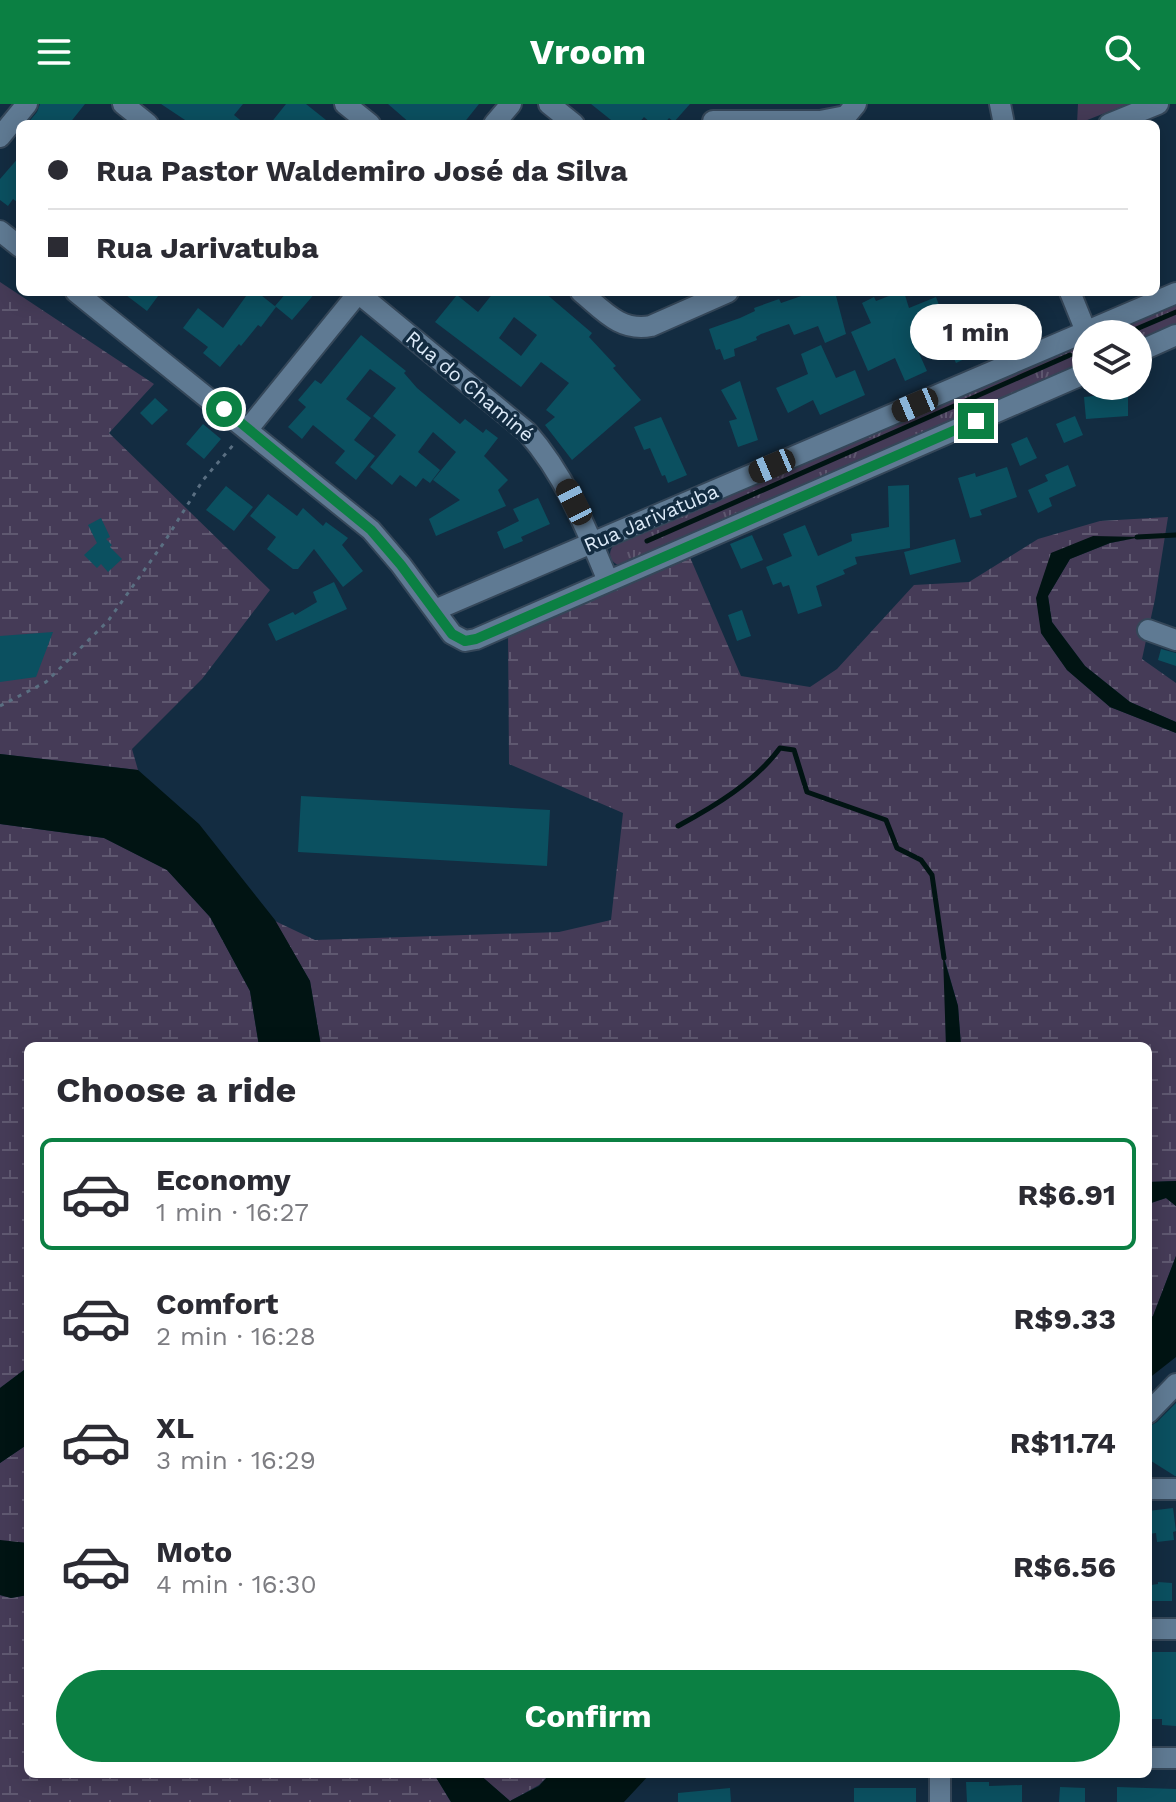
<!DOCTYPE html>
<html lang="en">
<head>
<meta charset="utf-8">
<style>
  body { margin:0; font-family:"Work Sans",sans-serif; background:#f7f7f7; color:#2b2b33; height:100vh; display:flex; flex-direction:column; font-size:30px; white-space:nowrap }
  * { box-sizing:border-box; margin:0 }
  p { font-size:26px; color:#7c7c81 }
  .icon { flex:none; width:44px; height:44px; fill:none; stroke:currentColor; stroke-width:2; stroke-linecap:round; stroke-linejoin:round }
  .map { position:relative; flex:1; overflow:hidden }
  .panel { position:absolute; left:24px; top:938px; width:1128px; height:736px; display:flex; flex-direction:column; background:#fff; border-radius:12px; box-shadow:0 4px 20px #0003 }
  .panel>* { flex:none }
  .guide { position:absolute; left:16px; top:16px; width:1144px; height:176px; border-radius:12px; box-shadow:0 4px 20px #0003; display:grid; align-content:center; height:176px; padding:0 32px; background:#fff }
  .tools { position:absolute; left:1072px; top:216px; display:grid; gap:16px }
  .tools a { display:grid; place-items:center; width:80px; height:80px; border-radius:50%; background:#fff; box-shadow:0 4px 20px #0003; font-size:40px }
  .end { position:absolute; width:36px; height:36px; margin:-18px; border:10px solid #0b8043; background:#fff; box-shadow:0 0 0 4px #fff }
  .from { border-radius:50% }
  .bubble { position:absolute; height:56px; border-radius:28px; background:#fff; box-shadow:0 4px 20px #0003; font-size:26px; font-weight:700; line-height:56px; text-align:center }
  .car { position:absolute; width:24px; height:48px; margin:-24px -12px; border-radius:10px; box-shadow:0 0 6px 2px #0007; background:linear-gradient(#222 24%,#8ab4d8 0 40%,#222 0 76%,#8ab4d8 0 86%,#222 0) }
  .guide b { display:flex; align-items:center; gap:28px; height:76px; font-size:30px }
  .guide b+b { border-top:2px solid #e1e1e2 }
  .guide i { width:20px; height:20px; background:#2b2b33 }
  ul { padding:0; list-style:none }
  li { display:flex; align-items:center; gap:24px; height:112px; margin:0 16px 12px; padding:0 16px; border:4px solid transparent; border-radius:12px }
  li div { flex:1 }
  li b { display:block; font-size:30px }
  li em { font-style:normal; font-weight:700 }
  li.on { border-color:#0b8043 }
  li>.icon { width:72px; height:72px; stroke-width:1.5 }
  h2 { padding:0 32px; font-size:36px; line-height:96px }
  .action { display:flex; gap:16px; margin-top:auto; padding:16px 32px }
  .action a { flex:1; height:92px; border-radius:48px; background:#0b8043; color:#fff; font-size:32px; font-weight:700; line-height:92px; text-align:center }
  header { display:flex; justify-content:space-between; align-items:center; height:104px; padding:0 32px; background:#0b8043; color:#fff; font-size:36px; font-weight:700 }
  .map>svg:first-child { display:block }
</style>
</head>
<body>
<header><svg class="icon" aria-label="menu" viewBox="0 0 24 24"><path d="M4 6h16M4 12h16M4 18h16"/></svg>Vroom<svg class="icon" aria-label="search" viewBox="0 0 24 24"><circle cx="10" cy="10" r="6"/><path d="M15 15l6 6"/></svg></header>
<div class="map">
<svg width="1176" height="1698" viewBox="0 0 1176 1698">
  <defs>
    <pattern id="grass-tufts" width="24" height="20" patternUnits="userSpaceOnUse" patternTransform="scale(2)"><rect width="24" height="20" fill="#453b57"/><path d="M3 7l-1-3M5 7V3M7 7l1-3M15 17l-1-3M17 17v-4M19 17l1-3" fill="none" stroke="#5f5870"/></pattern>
    <pattern id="wetland-marsh" width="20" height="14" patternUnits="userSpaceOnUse" patternTransform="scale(2)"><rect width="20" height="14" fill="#453b57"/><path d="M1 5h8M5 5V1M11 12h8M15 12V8" fill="none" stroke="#5f5870"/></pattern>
  </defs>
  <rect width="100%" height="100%" fill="#132c41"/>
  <path fill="url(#grass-tufts)" d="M1078,0H1128L1077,20Z
    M1176,198V223L1138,239V230H1107Z
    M1070,242L1082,247L1084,255L1082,262L622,462C611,460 606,450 614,441Z"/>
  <path fill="url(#wetland-marsh)" d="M0,178L154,280L109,329L270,486L202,575L132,645L138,666L0,650Z
    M1168,413L1155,495L1142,555L1176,579V618L1130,598L1085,562L1052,518L1048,492L1070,455L1110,439L1136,434L1051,449L1041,529L1067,566L1110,603L1176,629V1077L1148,1078V942H961L958,902L945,856L946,942H321L310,877L275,817L315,836L559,828L611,816L623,709L509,660L508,529L689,451L741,572L810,583L837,565L914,481L969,478L1038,435L1100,417Z
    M0,720L104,734L167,766L210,813L250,887L259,942H28V1263L0,1284Z
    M1166,1094L1176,1102V1152L1153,1212L1148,1216V1100Z
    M28,1340V1439L3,1438L0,1436V1359Z
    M0,1491L11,1494L28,1491V1670H434L451,1698H0Z
    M479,1670H550L539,1681L510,1697Z"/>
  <path fill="#011413" d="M1093,432L1141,433L1110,439L1070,455L1048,492L1052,518L1085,562L1130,598L1176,618V629L1110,603L1067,566L1041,529L1036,494L1051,449Z
    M0,650L138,666L199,720L275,816L310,877L321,942H259L250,887L210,813L167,766L104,734L0,720Z
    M943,851L958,902L961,942H946Z
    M1176,1077V1102L1166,1094L1148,1100V1078Z
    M1176,1152V1253L1148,1275V1216L1153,1212Z
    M28,1263V1340L0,1359V1284Z
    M0,1436L28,1439V1491L11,1494L0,1491Z
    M434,1670H479L510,1697L539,1682L550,1670H650L624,1698H451Z"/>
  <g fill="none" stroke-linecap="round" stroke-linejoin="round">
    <path stroke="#011413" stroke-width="5" d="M1134,226L1176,208
      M1137,433L1176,431
      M647,437L1070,251
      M678,722C715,702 755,678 780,644L794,646L807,688L886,716L897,744L921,756L932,771L944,854"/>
  </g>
  <path fill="#0b5060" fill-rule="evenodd" d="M40,0H85L69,20H27L37,8Z
    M161,0H243L234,11L245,20H191Z
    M286,0H306L331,20H270Z
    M388,0H479L463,20H411Z
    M591,0H690L674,18L669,14L664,20H652L644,13L638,20H616Z
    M20,52V100L13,95L8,102L0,96V75Z
    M122,188H161L147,207Z
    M249,188H257L276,203L261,223L258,221L241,242L239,240L220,263L203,249L208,243L183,224L198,204L223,224Z
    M287,188H316L292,216L275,202Z
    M494,188H544L592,229L589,233L616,262L613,264L641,296L572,356L545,321L555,313L546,306L569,279L541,258L521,283L435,218L457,191L478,208ZM514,213L537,231L521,252L499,234Z
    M813,188H835L846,230L825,239L818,222L794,231L789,220L761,230L756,233L757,236L734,245L735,252L724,256L720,245L716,246L709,225L740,214L755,207L754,204L779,195L781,199Z
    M899,188H904L909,204L936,193L947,223L914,238L927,267L905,277L895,254L868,267L851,228L871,219L862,199L874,193L876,197Z
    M1007,212L1011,221L972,239L977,249L956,259L945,236Z
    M361,231L406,267L404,269L417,284L460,320L465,315L483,329L486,325L498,334L484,352L508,376L498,386L506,402L436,432L429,415L460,396L433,376L456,348L433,328L418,348L440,366L430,379L423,374L416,383L400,371L392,381L370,363L396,331L373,312L396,284L370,265L346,295L371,314L354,336L375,352L356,376L335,359L345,347L313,321L302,335L288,323L306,303L298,296L315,276L321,280Z
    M821,241L836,274L855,266L865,291L820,311L813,296L788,309L776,284L808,270L801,250Z
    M740,277L758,336L738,343L729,317L737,315L721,286Z
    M1128,285V312L1086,315L1084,293L1104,291V286Z
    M155,294L168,306L152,321L140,309Z
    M1075,312L1083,331L1064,339L1056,320Z
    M661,313L687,371L668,379L665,371L662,372L650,344L644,346L634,323Z
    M203,320L221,335L204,355L186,340Z
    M1027,333L1037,354L1020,362L1011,340Z
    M1068,361L1076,382L1049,394L1052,402L1038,409L1028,386L1048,377L1045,371Z
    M1007,363L1017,393L980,406L982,411L970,414L958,374L975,369L976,373Z
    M909,381L910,444L855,453L857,460L843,466L845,470L816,482L822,502L798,510L789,481L783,483L781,478L773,481L766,463L792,452L783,430L805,421L818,452L852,437L851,430L889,423L888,382Z
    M226,382L253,403L234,427L206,406Z
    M268,390L297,412L303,404L323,422L326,418L348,434L342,441L363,467L343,483L314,445L298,465H293L267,445L276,433L250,412Z
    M538,394L550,420L521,433L523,437L504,445L497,428L519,417L513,405Z
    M101,414L110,433L106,435L112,441L110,443L122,455L108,468L101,460L97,464L84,451L97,439L88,421Z
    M752,431L763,456L741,465L730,440Z
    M955,435L961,458L910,471L904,448Z
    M334,478L347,505L276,537L268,520L293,508L295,511L317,498L313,488Z
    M742,506L751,532L737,537L728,511Z
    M53,528L36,573L0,578V532Z
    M1161,545L1176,549V562L1158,556Z
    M301,692L550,706L547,762L298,748Z
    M1176,1299V1372H1175L1148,1355V1323L1157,1318Z
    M1173,1404L1176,1427L1173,1428L1174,1436L1157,1438L1156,1429L1148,1430V1407Z
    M1158,1478L1172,1479V1497H1151V1481L1158,1480Z
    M1148,1548H1176V1622L1162,1621V1615H1148Z
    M966,1678H989V1682L1022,1681V1698H967Z
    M1060,1683L1085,1684V1698H1059Z
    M1117,1683L1176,1685V1698H1117Z
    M730,1684L731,1698H678V1689Z
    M854,1684H916V1698H854Z"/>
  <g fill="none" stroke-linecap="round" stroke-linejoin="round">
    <g stroke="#354759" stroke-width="24">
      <path id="minor" d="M123,0L148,20
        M345,0L370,20
        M549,0L574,20
        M1000,0L1004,20
        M713,17H820L846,12L856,0
        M494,20L511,0
        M1109,20L1158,0
        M0,33L27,0
        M0,127L20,143
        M76,188L371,426L401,461L452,530L465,537L476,535L1086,269
        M357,188L527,328C565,371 586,424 608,477
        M581,188C603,206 620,228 651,222L728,188
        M1070,188L1087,230
        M1138,248L1176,231
        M248,325L359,188
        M435,506L1176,189
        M1148,526L1176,536
        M1148,1309L1176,1280
        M1148,1385H1176
        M1148,1525H1176
        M1148,1654H1176
        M940,1670V1698"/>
    </g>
    <path stroke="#5a6f82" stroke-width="3" stroke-dasharray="4 6" stroke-linecap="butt" d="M0,602L46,578L108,517L165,437L203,376L234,340"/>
    <use href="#minor" stroke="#5f7a93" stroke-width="20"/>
  </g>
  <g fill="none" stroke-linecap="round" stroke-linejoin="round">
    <path stroke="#0b8043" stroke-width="10" d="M224,305L371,426L401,461L452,530L465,537L476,535L976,317"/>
  </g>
  <g text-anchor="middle" stroke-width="7" stroke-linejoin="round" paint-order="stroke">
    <g font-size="20" fill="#dceaf8" stroke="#132c41">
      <text transform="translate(470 282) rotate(40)" y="7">Rua do Chaminé</text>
      <text transform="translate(651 414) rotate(-23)" y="7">Rua Jarivatuba</text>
    </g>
  </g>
</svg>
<div class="tools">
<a><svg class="icon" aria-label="layers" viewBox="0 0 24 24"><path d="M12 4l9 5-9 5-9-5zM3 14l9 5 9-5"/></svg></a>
</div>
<i class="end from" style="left:224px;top:305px"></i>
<i class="end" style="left:976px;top:317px"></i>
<div class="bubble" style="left:910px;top:200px;width:132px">1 min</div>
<i class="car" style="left:915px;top:301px;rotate:247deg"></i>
<i class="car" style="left:772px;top:362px;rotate:247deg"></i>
<i class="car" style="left:574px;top:398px;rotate:333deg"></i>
<div class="guide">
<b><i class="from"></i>Rua Pastor Waldemiro José da Silva</b>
<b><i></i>Rua Jarivatuba</b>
</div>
<section class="panel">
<h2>Choose a ride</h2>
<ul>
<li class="on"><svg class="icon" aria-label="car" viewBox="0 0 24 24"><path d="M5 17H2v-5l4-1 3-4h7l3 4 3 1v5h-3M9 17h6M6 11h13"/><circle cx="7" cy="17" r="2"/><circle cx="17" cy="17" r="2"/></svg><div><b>Economy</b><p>1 min · 16:27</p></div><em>R$6.91</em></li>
<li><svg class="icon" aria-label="car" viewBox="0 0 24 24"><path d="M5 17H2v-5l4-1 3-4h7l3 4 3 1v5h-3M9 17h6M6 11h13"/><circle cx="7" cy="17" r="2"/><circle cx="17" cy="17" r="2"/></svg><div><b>Comfort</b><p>2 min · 16:28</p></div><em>R$9.33</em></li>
<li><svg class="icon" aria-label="car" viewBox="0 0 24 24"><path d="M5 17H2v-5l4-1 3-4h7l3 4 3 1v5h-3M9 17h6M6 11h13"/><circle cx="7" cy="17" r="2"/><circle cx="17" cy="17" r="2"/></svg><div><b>XL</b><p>3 min · 16:29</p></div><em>R$11.74</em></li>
<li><svg class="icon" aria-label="car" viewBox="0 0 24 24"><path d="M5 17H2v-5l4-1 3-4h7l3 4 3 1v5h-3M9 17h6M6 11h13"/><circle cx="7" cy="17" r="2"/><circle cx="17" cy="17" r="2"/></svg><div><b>Moto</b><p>4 min · 16:30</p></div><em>R$6.56</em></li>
</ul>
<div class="action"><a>Confirm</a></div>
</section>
</div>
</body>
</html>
